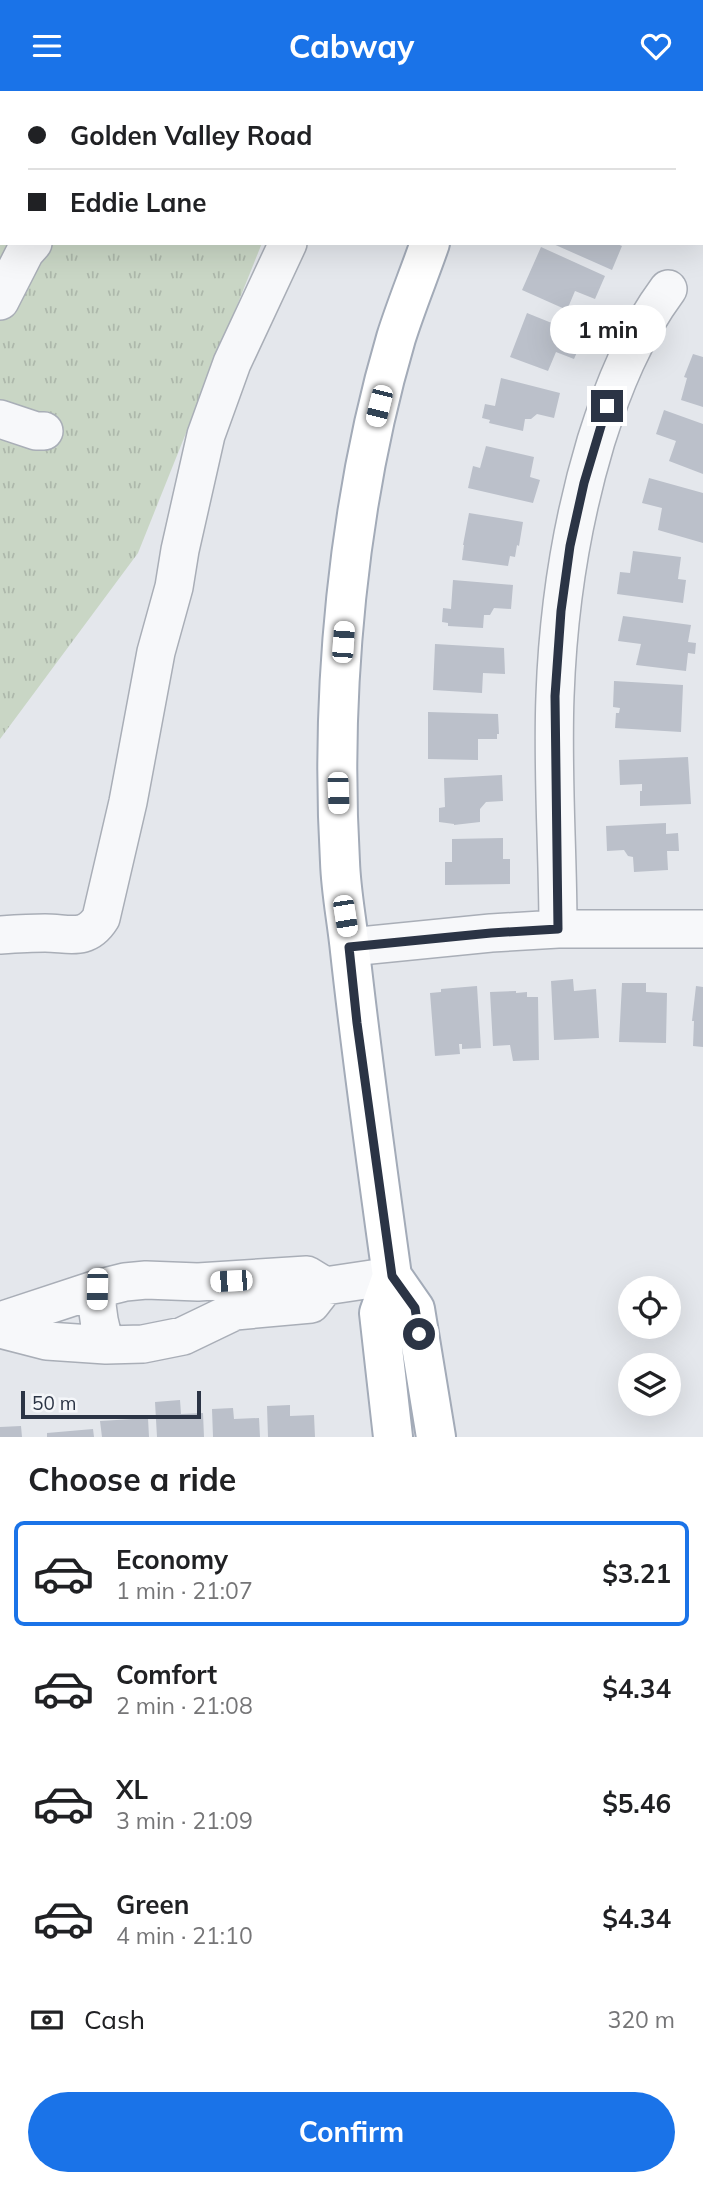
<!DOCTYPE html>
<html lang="en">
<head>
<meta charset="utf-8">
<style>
  body { margin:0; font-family:Mulish,sans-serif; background:#f2f2f2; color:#202124; height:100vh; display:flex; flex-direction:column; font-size:26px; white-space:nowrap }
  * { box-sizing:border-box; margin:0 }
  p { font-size:23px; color:#757577 }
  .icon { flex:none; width:38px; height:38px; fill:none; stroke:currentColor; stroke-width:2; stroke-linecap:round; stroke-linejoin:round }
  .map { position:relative; height:1346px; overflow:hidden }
  .sheet { display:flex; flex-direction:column; background:#fff; flex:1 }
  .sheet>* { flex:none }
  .top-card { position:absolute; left:0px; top:0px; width:704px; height:154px; box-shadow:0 7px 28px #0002; display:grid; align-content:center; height:154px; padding:0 28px; background:#fff }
  .controls { position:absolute; left:618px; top:1185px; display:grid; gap:14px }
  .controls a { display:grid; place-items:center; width:63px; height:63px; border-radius:50%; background:#fff; box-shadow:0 7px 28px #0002; font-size:35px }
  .scale { position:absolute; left:21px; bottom:18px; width:180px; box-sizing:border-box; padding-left:7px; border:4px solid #2b3445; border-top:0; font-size:19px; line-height:24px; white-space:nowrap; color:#2b3445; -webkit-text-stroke:5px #f4f6f9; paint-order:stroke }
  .end { position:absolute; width:32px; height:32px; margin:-16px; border:9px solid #2b3445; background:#fff; box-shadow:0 0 0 4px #fff }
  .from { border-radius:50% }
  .bubble { position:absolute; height:49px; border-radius:24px; background:#fff; box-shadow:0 7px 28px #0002; font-size:23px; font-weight:700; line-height:49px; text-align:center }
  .car { position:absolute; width:21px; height:42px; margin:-21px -10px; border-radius:9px; box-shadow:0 0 5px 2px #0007; background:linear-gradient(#fff 24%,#345 0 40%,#fff 0 76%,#345 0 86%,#fff 0) }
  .top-card b { display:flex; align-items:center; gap:24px; height:66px; font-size:26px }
  .top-card b+b { border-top:2px solid #e0e0e0 }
  .top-card i { width:18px; height:18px; background:#202124 }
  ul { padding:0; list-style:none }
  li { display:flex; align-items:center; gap:21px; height:105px; margin:0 14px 10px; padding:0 14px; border:4px solid transparent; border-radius:10px }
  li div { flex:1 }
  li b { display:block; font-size:26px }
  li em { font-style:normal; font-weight:700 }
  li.selected { border-color:#1a73e8 }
  li>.icon { width:63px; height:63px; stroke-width:1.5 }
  h2 { padding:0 28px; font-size:32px; line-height:84px }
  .pay { display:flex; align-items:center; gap:18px; height:77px; padding:0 28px; font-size:26px }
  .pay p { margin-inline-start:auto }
  .primary-button { display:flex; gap:14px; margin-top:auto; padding:14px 28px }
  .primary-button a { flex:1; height:80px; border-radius:42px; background:#1a73e8; color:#fff; font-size:28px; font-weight:700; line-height:80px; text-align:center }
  header { display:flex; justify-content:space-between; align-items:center; height:91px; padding:0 28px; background:#1a73e8; color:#fff; font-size:32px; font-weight:700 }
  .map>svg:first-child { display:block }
</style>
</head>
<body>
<header><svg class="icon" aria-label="menu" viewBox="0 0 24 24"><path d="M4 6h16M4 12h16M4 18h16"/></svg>Cabway<svg class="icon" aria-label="heart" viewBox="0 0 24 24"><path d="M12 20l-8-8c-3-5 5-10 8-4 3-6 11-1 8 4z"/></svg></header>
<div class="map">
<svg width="703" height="1346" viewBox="0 0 703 1346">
  <defs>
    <pattern id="grass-tufts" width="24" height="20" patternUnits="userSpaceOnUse" patternTransform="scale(1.75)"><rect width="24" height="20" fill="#c9d6c5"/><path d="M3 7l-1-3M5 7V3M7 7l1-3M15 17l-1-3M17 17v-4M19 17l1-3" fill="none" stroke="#adb8ab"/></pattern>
  </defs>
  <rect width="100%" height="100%" fill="#e4e7ec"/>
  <path fill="url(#grass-tufts)" d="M2,32V152H262L138,462L0,648V33Z"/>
  <path fill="#bbc0ca" d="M551,152H615L622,155L612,179Z
    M541,156L605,185L595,208L575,200L567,219L522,199Z
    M527,222L584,245L574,268L556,261L548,280L510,266Z
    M693,263L703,266V316L681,309L687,287L684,286Z
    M501,287L560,302L554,327L537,323L531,328H525L523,340L489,332L490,329L482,327L485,313L495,315Z
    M664,319L703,333V383L669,370L676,350L656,343Z
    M486,355L534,366L530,386L540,389L533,412L468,397L473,375L480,377Z
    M649,387L703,402V452L658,439L662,417L642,412Z
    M469,422L523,431L519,455L517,454L515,466L510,465L508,475L462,469L464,454H463Z
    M633,460L681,466L678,488L686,489L683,512L617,503L620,481L630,482Z
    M453,489L513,494L511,518L494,517L490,524H484L483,537L448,535V532L442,531L443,517L451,518Z
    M623,525L691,534L688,551L696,552L695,563L688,562L686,580L636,574L641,553L618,550Z
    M435,553L504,557L505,583L483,582L482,602L433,599Z
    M614,590L683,594L681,641L615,637L616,622H619L620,617L613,616Z
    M428,621L498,623L499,643H497V648H478V669L428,668Z
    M688,666L691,713L640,715V700H642V693L620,694L619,669Z
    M502,684L503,710L486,711L480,718V731L454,734V733L439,731V717L445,716L444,687Z
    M666,732V743L678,742L679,760H667L668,779L634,781L633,766L628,765L624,759L607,760L606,735Z
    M503,747V768H510V793L445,794V771H452V748Z
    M573,888L574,900L596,898L599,947L554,949L551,890Z
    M622,892H646V901L667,902L666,952L619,951Z
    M477,895L481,957L462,958V953H459L460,963L435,965L430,902L441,901V898Z
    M696,895L703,896V956L693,955L694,930H692Z
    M516,900V902L527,901V906H538L539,969L513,970L510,954L493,955L490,901Z
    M180,1309L181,1323L203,1322L204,1346H157L155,1311Z
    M290,1314V1325L314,1324L315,1346H268L267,1315Z
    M233,1317L234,1328L259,1327L260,1346H213L212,1318Z
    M148,1327L149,1346H102L100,1330Z
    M21,1335L22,1346H0V1336Z
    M93,1338L94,1346H47V1342Z"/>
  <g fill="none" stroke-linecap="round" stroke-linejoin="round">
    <g stroke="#a9aeb7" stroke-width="40">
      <path id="minor" d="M383,2L385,0
        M0,210L25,161L33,152
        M0,328L36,340H44
        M558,838C558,761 552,683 555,605C558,519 571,433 596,350C613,296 634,244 668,198
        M0,844C15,843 30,842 45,842C69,842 86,851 101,827L128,711L156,561L174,496L180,459L206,344L232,272L288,152
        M350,856L491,842L558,838H703
        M325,1195L311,1213L235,1220L183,1245L143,1253L106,1254C99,1235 96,1218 97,1198L125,1191L146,1189L198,1191L307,1184L325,1195L392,1185
        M0,1230L97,1198
        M0,1238L47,1250L106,1254"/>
    </g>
    <g stroke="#a3abb8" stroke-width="42">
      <path id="major" d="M492,2L493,0
        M392,1185L415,1218L436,1346
        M393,1346L379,1222L392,1185C377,1077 362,969 350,860C347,830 341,801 340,771C330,601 348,410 396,247C406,215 419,184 430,152"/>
    </g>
    <use href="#minor" stroke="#f7f8fa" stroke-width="37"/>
    <use href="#major" stroke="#fff" stroke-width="38"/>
  </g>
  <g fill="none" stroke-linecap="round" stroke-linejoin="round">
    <path stroke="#2b3445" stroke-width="9" d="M419,1243L415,1217L392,1185L357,932L349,856L491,842L558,838L555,605L561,520L570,455L584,392L607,315"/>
  </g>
</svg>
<div class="controls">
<a><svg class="icon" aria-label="locate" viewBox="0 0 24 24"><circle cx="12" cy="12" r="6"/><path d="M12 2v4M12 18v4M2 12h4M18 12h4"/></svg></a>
<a><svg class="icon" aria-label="layers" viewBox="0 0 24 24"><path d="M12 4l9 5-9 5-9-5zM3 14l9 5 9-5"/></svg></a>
</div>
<div class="scale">50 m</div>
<i class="end from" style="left:419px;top:1243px"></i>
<i class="end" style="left:607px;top:315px"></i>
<div class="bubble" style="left:550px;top:214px;width:116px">1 min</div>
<i class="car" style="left:379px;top:315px;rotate:194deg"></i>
<i class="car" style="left:343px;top:551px;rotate:4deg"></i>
<i class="car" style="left:338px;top:702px;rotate:178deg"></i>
<i class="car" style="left:345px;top:825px;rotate:171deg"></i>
<i class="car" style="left:231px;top:1190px;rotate:267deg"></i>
<i class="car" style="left:97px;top:1198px;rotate:181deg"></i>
<div class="top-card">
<b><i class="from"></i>Golden Valley Road</b>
<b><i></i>Eddie Lane</b>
</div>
</div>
<section class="sheet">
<h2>Choose a ride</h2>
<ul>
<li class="selected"><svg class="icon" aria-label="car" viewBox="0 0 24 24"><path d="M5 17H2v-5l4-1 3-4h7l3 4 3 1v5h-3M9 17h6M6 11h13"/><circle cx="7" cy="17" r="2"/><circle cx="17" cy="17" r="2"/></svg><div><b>Economy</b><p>1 min · 21:07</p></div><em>$3.21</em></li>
<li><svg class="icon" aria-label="car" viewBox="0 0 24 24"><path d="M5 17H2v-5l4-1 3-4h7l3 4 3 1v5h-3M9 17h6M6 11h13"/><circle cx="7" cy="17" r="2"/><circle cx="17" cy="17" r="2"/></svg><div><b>Comfort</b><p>2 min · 21:08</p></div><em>$4.34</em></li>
<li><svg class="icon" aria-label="car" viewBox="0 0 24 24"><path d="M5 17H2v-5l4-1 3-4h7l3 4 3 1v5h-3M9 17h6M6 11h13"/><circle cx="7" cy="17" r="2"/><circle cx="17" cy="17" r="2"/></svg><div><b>XL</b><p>3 min · 21:09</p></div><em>$5.46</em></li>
<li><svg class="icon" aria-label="car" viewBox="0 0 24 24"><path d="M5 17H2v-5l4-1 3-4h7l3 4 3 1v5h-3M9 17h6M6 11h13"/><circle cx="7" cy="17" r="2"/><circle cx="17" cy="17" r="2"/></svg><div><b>Green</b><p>4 min · 21:10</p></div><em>$4.34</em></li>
</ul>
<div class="pay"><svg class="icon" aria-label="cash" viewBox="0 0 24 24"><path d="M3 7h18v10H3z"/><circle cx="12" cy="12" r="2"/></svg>Cash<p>320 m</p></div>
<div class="primary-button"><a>Confirm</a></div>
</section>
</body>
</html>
